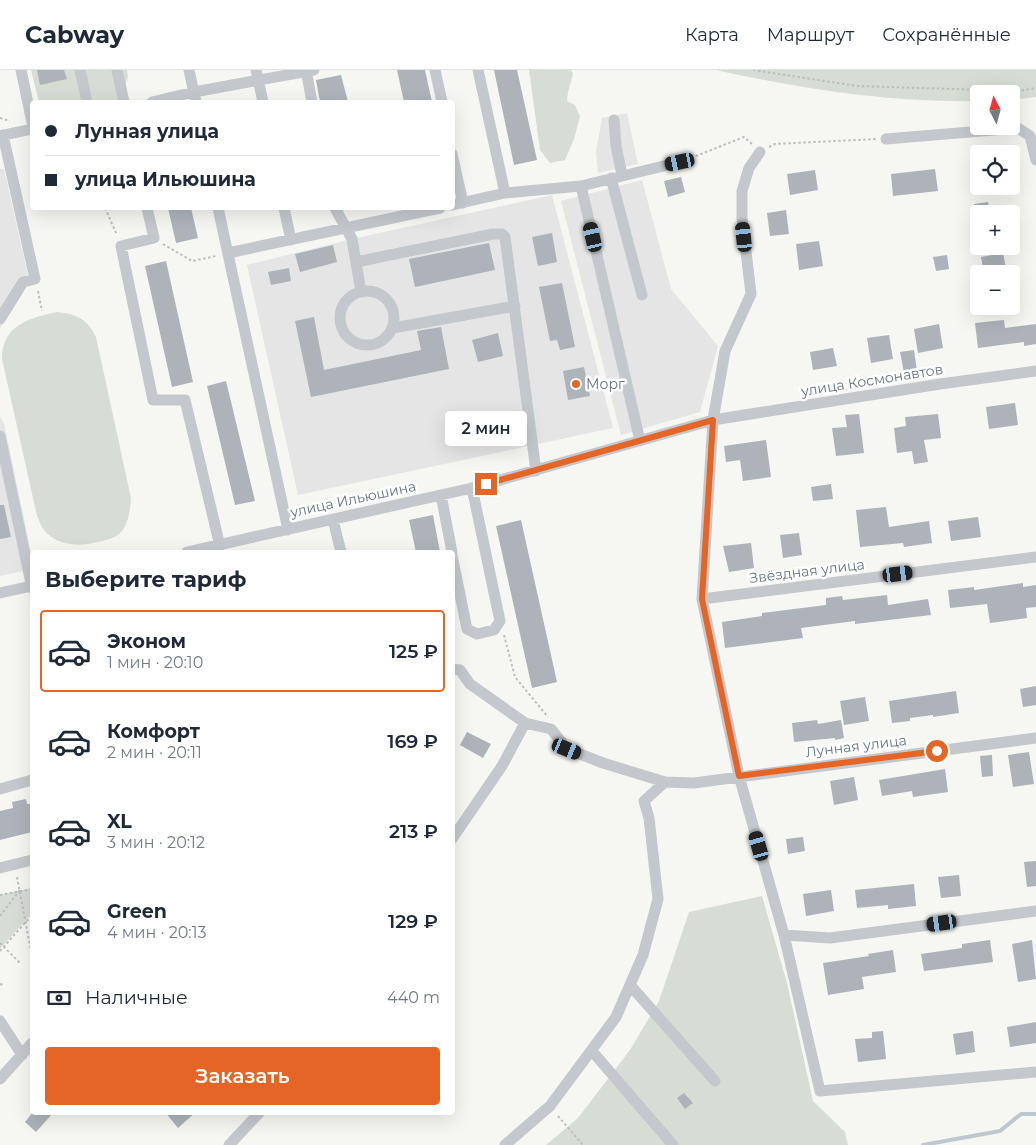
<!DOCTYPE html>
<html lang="ru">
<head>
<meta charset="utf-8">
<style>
  body { margin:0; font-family:Montserrat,sans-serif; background:#f6f6f7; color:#1f2937; height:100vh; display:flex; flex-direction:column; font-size:19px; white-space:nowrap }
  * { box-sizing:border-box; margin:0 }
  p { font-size:16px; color:#747a83 }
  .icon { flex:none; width:28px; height:28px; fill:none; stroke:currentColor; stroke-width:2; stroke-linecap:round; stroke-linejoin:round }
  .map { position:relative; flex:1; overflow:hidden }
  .details { position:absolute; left:30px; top:480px; width:425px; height:565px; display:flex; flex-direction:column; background:#fff; border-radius:5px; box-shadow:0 5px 20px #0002 }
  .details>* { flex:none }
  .hud { position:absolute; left:30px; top:30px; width:425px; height:110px; border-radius:5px; box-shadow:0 5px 20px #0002; display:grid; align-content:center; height:110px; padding:0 15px; background:#fff }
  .needle { width:32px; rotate:354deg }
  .controls { position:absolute; left:970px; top:15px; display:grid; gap:10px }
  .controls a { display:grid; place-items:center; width:50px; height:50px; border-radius:5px; background:#fff; box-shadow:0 5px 20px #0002; font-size:25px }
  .end { position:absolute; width:22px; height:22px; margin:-11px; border:6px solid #e46525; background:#fff; box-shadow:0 0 0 2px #fff }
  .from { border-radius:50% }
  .bubble { position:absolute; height:35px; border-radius:5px; background:#fff; box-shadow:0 5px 20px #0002; font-size:16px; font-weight:600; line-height:35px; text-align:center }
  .car { position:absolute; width:15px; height:30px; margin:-15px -8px; border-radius:6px; box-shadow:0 0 4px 1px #0007; background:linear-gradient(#222 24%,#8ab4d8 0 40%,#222 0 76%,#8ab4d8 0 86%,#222 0) }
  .hud b { display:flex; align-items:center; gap:18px; height:48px; font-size:19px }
  .hud b+b { border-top:1px solid #e0e1e3 }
  .hud i { width:12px; height:12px; background:#1f2937 }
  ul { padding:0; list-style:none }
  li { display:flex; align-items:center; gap:15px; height:82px; margin:0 10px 8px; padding:0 5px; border:2px solid transparent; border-radius:5px }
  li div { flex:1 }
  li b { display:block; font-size:19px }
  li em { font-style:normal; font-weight:600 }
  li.active { border-color:#e46525 }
  li>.icon { width:45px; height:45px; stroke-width:1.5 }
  h2 { padding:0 15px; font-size:22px; line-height:60px }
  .pay { display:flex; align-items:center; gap:12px; height:55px; padding:0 15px; font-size:19px }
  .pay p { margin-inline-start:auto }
  .cta { display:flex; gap:10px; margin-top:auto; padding:10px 15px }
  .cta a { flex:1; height:58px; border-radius:5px; background:#e46525; color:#fff; font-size:20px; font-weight:600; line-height:58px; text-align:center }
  header { display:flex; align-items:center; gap:30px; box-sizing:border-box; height:70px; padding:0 25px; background:#fff; border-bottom:1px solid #e0e1e3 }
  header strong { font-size:24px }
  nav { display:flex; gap:28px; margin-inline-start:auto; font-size:18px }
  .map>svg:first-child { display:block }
</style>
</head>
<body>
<header>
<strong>Cabway</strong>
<nav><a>Карта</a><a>Маршрут</a><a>Сохранённые</a></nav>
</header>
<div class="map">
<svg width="1036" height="1075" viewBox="0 0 1036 1075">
  <rect width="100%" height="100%" fill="#f6f6f3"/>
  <path fill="#e4e5e4" d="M627,43L638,94L598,103L596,82L602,48Z
    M0,99H4L29,210L0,259Z
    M642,110L671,219L718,276L700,342L621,365L561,131Z
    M552,125L613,358L298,425L247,195L352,169Z
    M0,347L4,353L32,487V499L0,506Z"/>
  <path fill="#d7ddd4" d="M31,0H127L128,7L119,32H39Z
    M529,0H571L573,4L568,22L567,31L575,35L580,46L574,69L565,90L550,93L540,80Z
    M716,0H1036V27L1011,30V24H979V31C890,33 802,19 716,0Z
    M57,242C76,244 88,249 96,267L131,428C130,439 129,452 122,461C116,468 107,470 98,472C80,477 56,476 44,460C41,456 39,450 37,446L2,289C2,255 29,248 57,242Z
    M32,818V843L0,879V825Z
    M762,826L787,913L813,1031L845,1062L848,1075H546L578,1048L630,980L659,931L689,842Z"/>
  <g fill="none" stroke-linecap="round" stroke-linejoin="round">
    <path stroke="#bec7cd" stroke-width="4" d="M923,1075L1000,1061L1021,1044H1036"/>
  </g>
  <path fill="#adb3b9" d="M37,0H64L67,9L40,15Z
    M397,0H425L432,32H404Z
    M494,0H517L537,90L514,95Z
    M341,5L348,32H320L316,10Z
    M935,99L938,121L893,126L891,104Z
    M815,100L818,120L790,125L787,104Z
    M681,107L685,122L668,127L664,111Z
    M988,132L990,144H975L974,134Z
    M168,138H191L198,168L176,173Z
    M786,140L789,164L770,166L767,143Z
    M552,163L557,192L538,196L532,167Z
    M819,171L823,196L799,200L796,174Z
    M489,173L495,200L415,217L409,189Z
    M333,175L337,192L300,202L295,184Z
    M1003,183L1007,204H984L981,187Z
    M947,185L949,199L936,201L933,187Z
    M166,191L193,312L172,317L145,196Z
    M289,198L291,211L271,215L268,202Z
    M562,213L575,277L560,280L557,270L550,271L539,217Z
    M314,247L324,300L421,280L417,261L441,257L449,299L311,327L295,251Z
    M1004,250L1005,258L1036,254V274L1024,276V272L978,278L975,253Z
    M939,254L943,278L918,283L914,259Z
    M498,263L503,286L478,292L472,270Z
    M889,265L893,289L871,293L867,268Z
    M833,278L837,296L813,300L810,282Z
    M914,280L917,301L904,303L900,282Z
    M584,297L590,326L568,330L563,301Z
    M226,311L255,431L235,435L207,316Z
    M1015,333L1018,355L989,359L986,337Z
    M859,344L864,383L836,386L832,358L847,357L845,345Z
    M938,344L941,368L924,370L928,392L914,394L912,381L897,383L894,358L906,356L905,347Z
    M766,370L771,407L743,411L740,390L726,392L724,376Z
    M831,414L833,429L813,431L811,417Z
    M0,435H4L11,467L0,469Z
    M886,437L889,457L929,451L932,473L904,477L903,473L860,477L856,440Z
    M433,445L440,482H416L409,450Z
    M978,447L981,467L951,471L948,451Z
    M521,450L557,612L532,618L496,456Z
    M799,463L802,485L783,488L780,465Z
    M751,473L754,498L729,502L723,476Z
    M1023,513V517L1036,515V537L1026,538L1027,548L990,553L987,534L950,538L948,520L974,517V520Z
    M887,525L888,535L928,529L931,545L855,554V551L801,558L803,568L725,578L722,552L762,546V543L826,535V528L842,526L843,530Z
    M1036,616V635L1023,637L1020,619Z
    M956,621L959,643L933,647V645L910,648V651L892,653L889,631Z
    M865,627L869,651L844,655L840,631Z
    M817,650L818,654L841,650L844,668L835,670V668L794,672L792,653Z
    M467,662L491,674L483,688L460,675Z
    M1029,682L1034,714L1013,717L1008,685Z
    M992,685L993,706L982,707L980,686Z
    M945,699L948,722L913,727L912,721L882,726L879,710Z
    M854,707L858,730L834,735L830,711Z
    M26,729L27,734H32V762L0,770V741L13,738L12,732Z
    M803,767L805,781L788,784L786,769Z
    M1036,791V816L1027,817L1024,792Z
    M959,805L961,826L941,828L938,807Z
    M914,814L916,836L888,839V835L857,838L855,820Z
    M831,820L834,841L806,846L803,824Z
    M990,870L993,892L924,901L921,884L962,878V874Z
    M1032,870L1036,909L1018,912L1012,874Z
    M893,880L896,902L862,907L864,919L828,925L823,893L869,886L868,884Z
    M1036,952V973L1010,977L1007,957Z
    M883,961L886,989L858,992L855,969L872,968V962Z
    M973,961L975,982L956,985L953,964Z
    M684,1023L693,1033L685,1039L677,1028Z
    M33,1042H54L36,1062L25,1052Z
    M165,1042H196L178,1058Z"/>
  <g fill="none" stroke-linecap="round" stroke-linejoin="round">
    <path stroke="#bcbec0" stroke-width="2" stroke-dasharray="2.5 2.5" stroke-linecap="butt" d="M753,0L857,16L1018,21L1036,18
      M1018,46V21
      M0,48L10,51
      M769,77L775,74L876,69
      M691,88L744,67L752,74
      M105,138L117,165
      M163,174L192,191L216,186
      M38,221L42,241
      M504,565L515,607L548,647
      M17,807L31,881
      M0,825L32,819
      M0,846L20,820
      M0,873L21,894
      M0,881L32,845
      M0,914L3,915
      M558,1046L583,1075"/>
    <path stroke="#c4c7cb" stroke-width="11" d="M21,0L32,52
      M80,0L87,32
      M117,0L124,32
      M189,0L196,32
      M256,0L263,32
      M306,0L312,32
      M435,0L442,32
      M478,0L505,123
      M152,32L194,22L314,0
      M614,50L616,76L622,105
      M0,66L32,59
      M886,69L1018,58L1030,66L1036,90
      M760,82L749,98L742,121V148L751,224L725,281L713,350L702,529L739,706L784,865L820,1021L1036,1002
      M452,84L463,133
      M611,108L642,225
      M581,116L640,371
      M452,135L505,123L581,116L680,92
      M147,138L154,168L121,176L153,330H185L220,476
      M218,138L288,460
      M284,138L291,170
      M335,138L352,169L361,222
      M228,183L440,138
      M356,192L493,164H502L505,167L536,401
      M340 248a27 27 0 1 1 54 0a27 27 0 1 1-54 0Z
      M0,249L23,212L35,209L3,65
      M393,258L515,236
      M0,366L32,518
      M441,425L452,482
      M333,450L341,482
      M187,482L472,418L713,350L940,314L1036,301
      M452,485L467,559L477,564L494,560L500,551L472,418
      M0,523L32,516
      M702,529L1036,487
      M452,599L460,600L470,614L525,653L551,659L567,679L603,693L665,712L694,713L1036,668
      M0,719L32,710
      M452,769L502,696L525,653
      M0,798L32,790
      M784,865L830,868L1036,841
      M630,915L715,1011
      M0,951L22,985
      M592,981L673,1075
      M0,1009L32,973
      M229,1075L260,1042
      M505,1075L550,1036L616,947L643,885L658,829L649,748L644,731L665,712"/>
  </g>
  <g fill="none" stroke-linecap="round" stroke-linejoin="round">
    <path stroke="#e46525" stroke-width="6" d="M486,414L713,350L702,529L739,706L937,681"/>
  </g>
  <circle fill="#e46525" stroke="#fff" stroke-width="2" cx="576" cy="314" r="5"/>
  <g text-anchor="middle" stroke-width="5" stroke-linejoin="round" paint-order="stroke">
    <g font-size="14" fill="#657384" stroke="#fff">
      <text transform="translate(872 310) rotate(-9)" y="5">улица Космонавтов</text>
      <text transform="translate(353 429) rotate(-12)" y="5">улица Ильюшина</text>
      <text transform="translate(807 501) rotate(-7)" y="5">Звёздная улица</text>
      <text transform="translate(856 676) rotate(-7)" y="5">Лунная улица</text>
    </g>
    <g font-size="14" fill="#657384" stroke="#fff" text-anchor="start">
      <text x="586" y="319">Морг</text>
    </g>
  </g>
</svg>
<div class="controls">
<a><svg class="needle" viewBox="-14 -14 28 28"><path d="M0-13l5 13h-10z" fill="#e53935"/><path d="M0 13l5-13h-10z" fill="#747a83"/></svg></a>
<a><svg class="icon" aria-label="locate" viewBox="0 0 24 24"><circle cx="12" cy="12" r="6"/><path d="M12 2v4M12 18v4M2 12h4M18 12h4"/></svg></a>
<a>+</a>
<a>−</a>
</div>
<i class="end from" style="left:937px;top:681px"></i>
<i class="end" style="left:486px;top:414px"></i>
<div class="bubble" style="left:445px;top:341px;width:82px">2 мин</div>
<i class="car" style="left:680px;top:92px;rotate:258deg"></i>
<i class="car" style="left:593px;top:167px;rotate:347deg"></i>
<i class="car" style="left:744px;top:167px;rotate:354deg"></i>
<i class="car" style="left:898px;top:504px;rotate:83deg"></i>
<i class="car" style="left:567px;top:679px;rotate:112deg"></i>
<i class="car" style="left:759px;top:776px;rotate:344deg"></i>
<i class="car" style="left:942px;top:853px;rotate:262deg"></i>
<div class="hud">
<b><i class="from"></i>Лунная улица</b>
<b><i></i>улица Ильюшина</b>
</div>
<section class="details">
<h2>Выберите тариф</h2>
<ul>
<li class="active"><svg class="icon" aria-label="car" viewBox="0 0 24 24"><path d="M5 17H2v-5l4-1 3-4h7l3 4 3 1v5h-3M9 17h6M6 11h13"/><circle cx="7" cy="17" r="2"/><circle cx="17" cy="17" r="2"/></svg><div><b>Эконом</b><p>1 мин · 20:10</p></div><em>125 ₽</em></li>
<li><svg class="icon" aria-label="car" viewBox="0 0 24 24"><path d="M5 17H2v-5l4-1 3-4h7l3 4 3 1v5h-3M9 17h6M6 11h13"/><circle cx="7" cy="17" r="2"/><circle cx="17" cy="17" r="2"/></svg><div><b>Комфорт</b><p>2 мин · 20:11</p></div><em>169 ₽</em></li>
<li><svg class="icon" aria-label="car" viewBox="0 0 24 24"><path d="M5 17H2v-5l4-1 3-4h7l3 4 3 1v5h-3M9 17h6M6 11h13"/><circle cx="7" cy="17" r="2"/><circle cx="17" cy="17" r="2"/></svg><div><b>XL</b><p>3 мин · 20:12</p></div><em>213 ₽</em></li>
<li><svg class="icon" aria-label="car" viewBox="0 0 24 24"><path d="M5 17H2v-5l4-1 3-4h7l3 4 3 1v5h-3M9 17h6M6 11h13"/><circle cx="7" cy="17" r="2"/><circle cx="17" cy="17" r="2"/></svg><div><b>Green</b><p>4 мин · 20:13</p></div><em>129 ₽</em></li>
</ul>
<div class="pay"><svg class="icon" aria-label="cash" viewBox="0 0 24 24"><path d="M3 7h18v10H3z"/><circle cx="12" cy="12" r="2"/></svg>Наличные<p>440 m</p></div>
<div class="cta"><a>Заказать</a></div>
</section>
</div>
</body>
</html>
